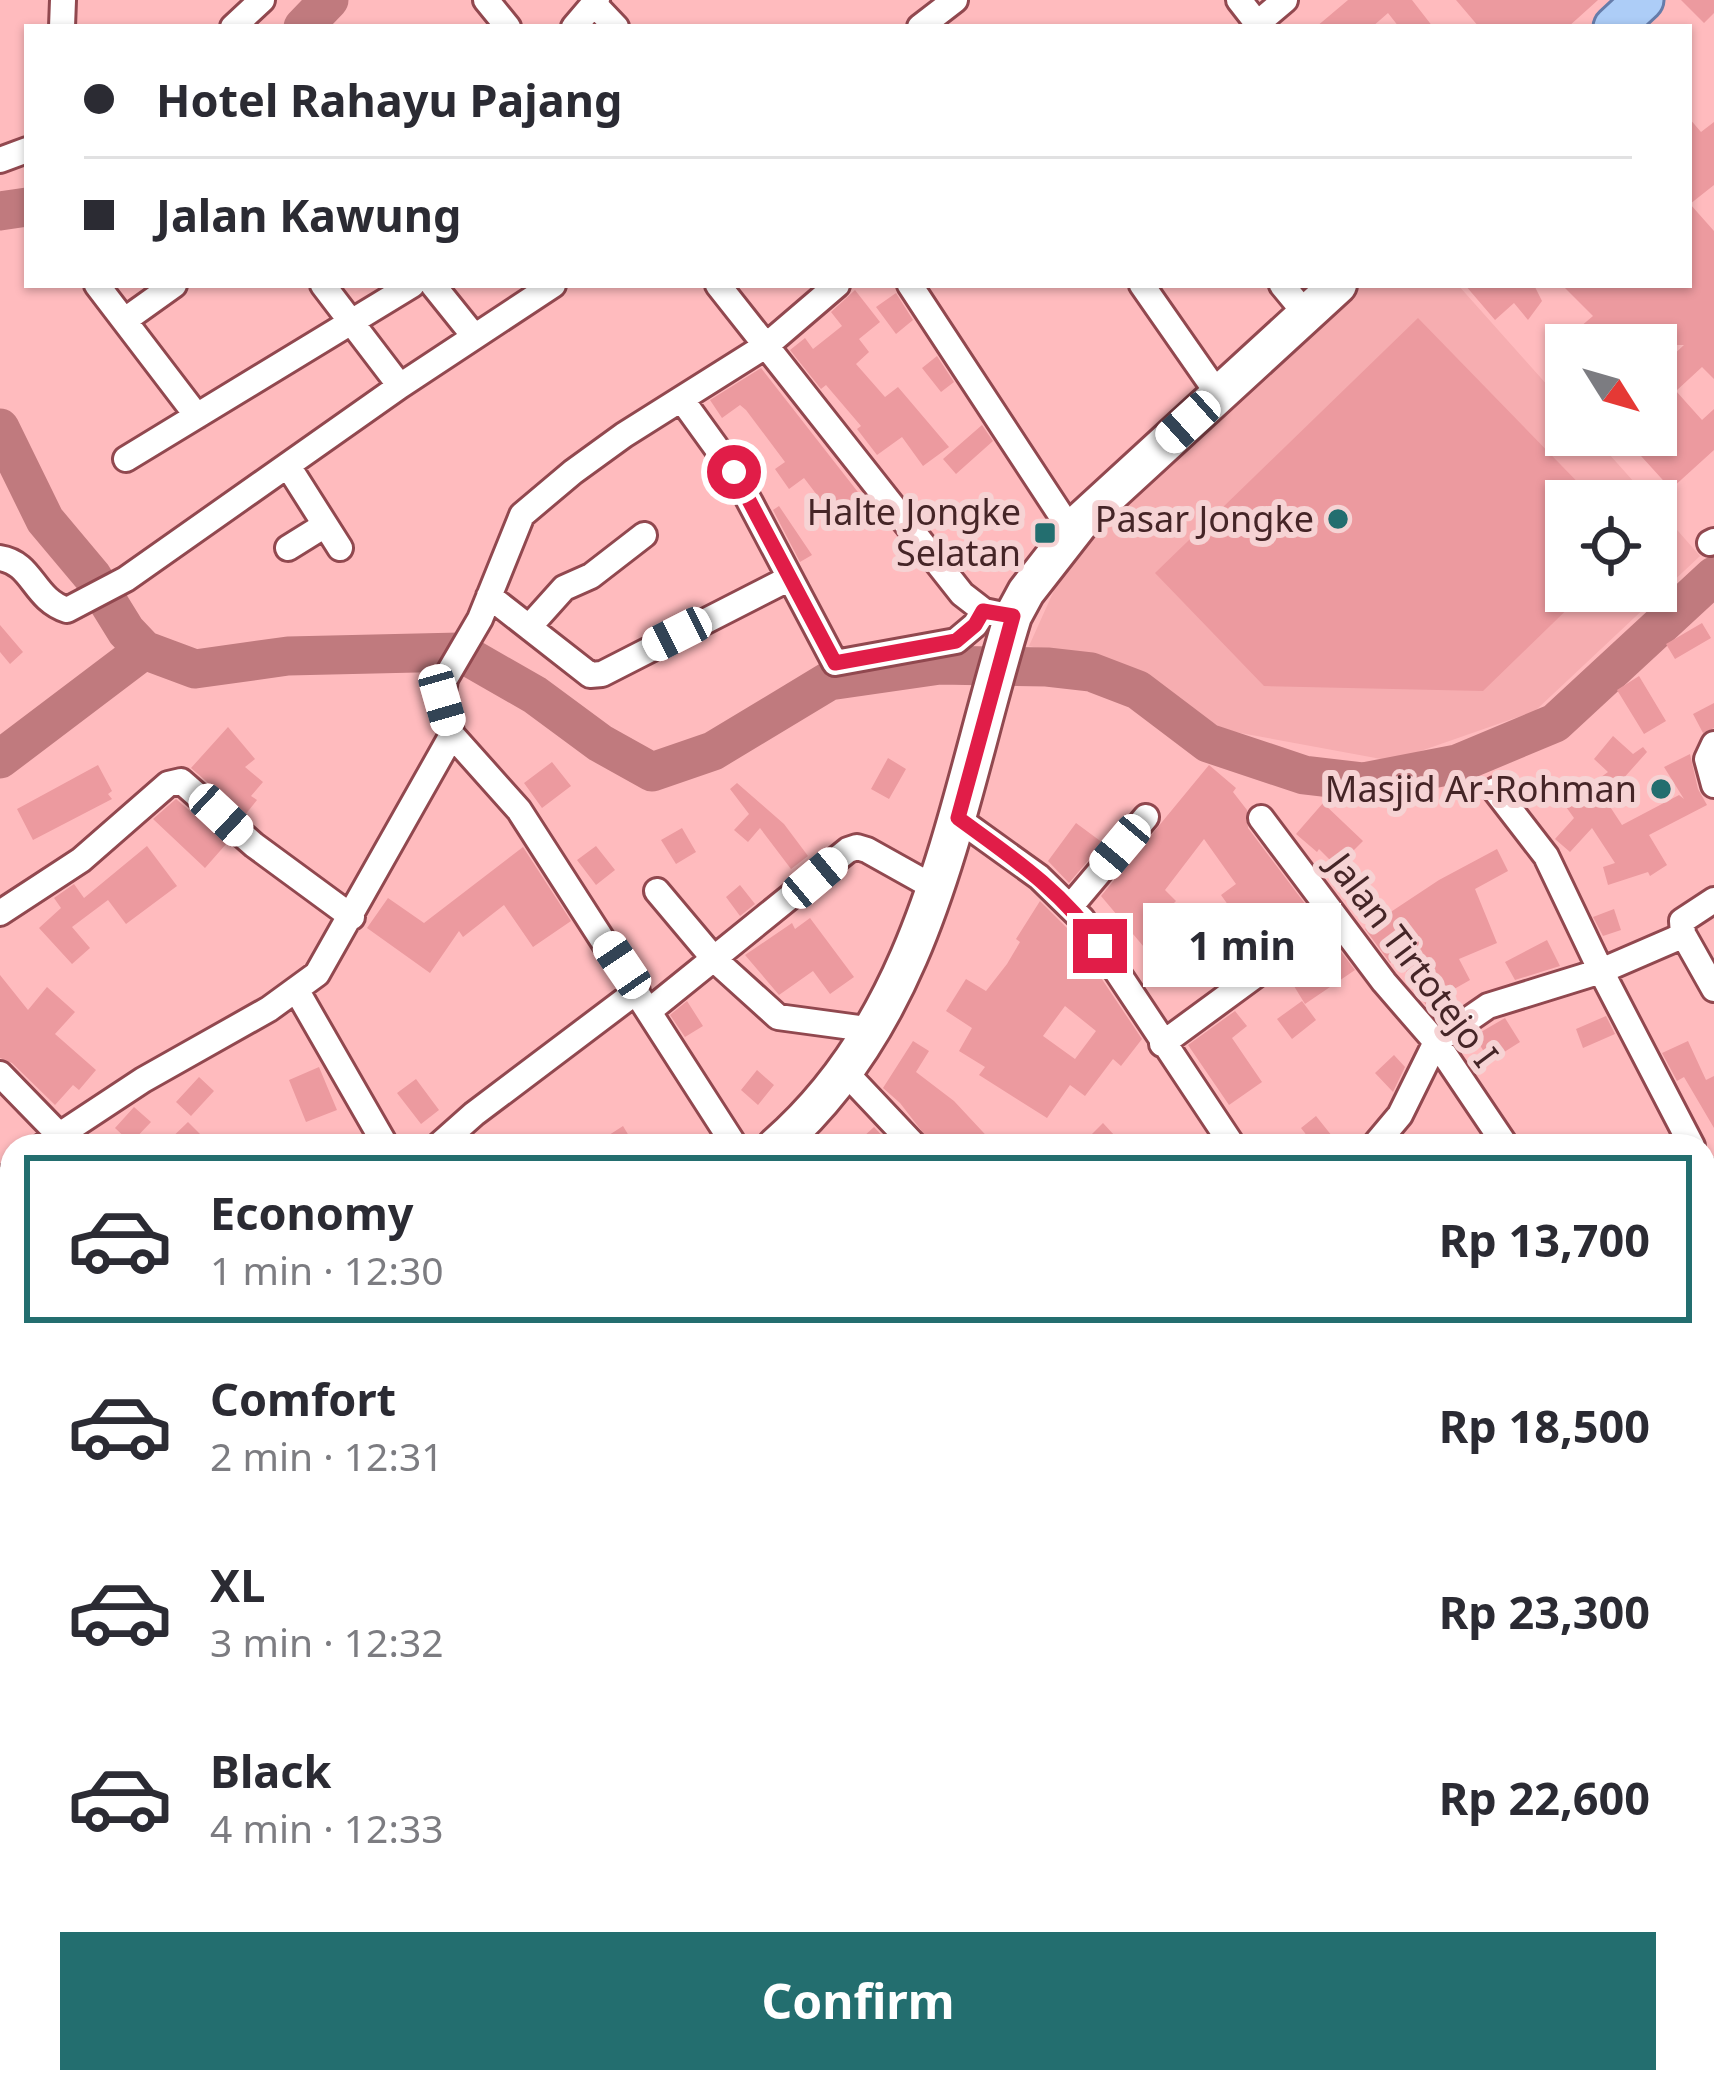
<!DOCTYPE html>
<html lang="en">
<head>
<meta charset="utf-8">
<style>
  body { margin:0; font-family:"Noto Sans",sans-serif; background:#f2f2f3; color:#2b2b33; height:100vh; display:flex; flex-direction:column; font-size:45px; white-space:nowrap }
  * { box-sizing:border-box; margin:0 }
  p { font-size:39px; color:#7c7c81 }
  .icon { flex:none; width:66px; height:66px; fill:none; stroke:currentColor; stroke-width:2; stroke-linecap:round; stroke-linejoin:round }
  .map { position:relative; flex:1; overflow:hidden }
  .drawer { position:absolute; left:0px; top:1134px; width:1716px; height:960px; display:flex; flex-direction:column; background:#fff; border-radius:36px 36px 0 0; box-shadow:0 3px 9px #0004 }
  .drawer>* { flex:none }
  .top-card { position:absolute; left:24px; top:24px; width:1668px; height:264px; border-radius:0px; box-shadow:0 3px 9px #0004; display:grid; align-content:center; height:264px; padding:0 60px; background:#fff }
  .needle { width:78px; rotate:127deg }
  .controls { position:absolute; left:1545px; top:324px; display:grid; gap:24px }
  .controls a { display:grid; place-items:center; width:132px; height:132px; border-radius:0px; background:#fff; box-shadow:0 3px 9px #0004; font-size:60px }
  .end { position:absolute; width:54px; height:54px; margin:-27px; border:15px solid #e11d48; background:#fff; box-shadow:0 0 0 6px #fff }
  .from { border-radius:50% }
  .bubble { position:absolute; height:84px; border-radius:0px; background:#fff; box-shadow:0 3px 9px #0004; font-size:39px; font-weight:700; line-height:84px; text-align:center }
  .car { position:absolute; width:36px; height:72px; margin:-36px -18px; border-radius:15px; box-shadow:0 0 9px 3px #0007; background:linear-gradient(#fff 24%,#345 0 40%,#fff 0 76%,#345 0 86%,#fff 0) }
  .top-card b { display:flex; align-items:center; gap:42px; height:114px; font-size:45px }
  .top-card b+b { border-top:3px solid #e1e1e2 }
  .top-card i { width:30px; height:30px; background:#2b2b33 }
  ul { padding:21px 0 0; list-style:none }
  li { display:flex; align-items:center; gap:36px; height:168px; margin:0 24px 18px; padding:0 36px; border:6px solid transparent; border-radius:0px }
  li div { flex:1 }
  li b { display:block; font-size:45px }
  li em { font-style:normal; font-weight:700 }
  li.selected { border-color:#236e6f }
  li>.icon { width:108px; height:108px; stroke-width:1.5 }
  .action { display:flex; gap:24px; margin-top:auto; padding:24px 60px }
  .action a { flex:1; height:138px; border-radius:0px; background:#236e6f; color:#fff; font-size:48px; font-weight:700; line-height:138px; text-align:center }
  .map>svg:first-child { display:block }
</style>
</head>
<body>
<div class="map">
<svg width="1714" height="2094" viewBox="0 0 1714 2094">
  <rect width="100%" height="100%" fill="#ffbbbe"/>
  <path fill="#f6adb0" d="M1360,285H1458L1566,406V435H1592L1651,501H1566V591H1656V506L1700,556L1535,711L1392,761L1224,730L1133,668L1029,646L1056,586L1098,531Z"/>
  <path fill="#c1a784" d="M1704,1401L1714,1420V1686L1704,1691Z"/>
  <g fill="none" stroke-linecap="round" stroke-linejoin="round">
    <path stroke="#c07a7e" stroke-width="39" d="M303,27L329,0
      M0,211L27,207
      M0,428L45,520L92,576L126,631L144,650
      M0,759L144,650L195,669L288,656L460,652L535,695L600,743L652,772L713,751L829,681L940,665L1047,667L1091,672L1138,690L1208,743L1304,775L1364,782L1457,764L1555,723L1714,576"/>
  </g>
  <path fill="#ec9a9f" fill-rule="evenodd" d="M1348,0H1412L1433,27H1399L1388,13L1372,27H1316Z
    M1456,0H1598L1568,27H1479Z
    M1681,0H1714V13L1704,23Z
    M1689,118L1701,132L1714,122V185L1690,204L1714,231V379L1702,367L1676,391L1702,420L1714,409V450L1671,489L1622,435H1656V371L1684,345H1597L1580,327L1593,316L1562,285H1689Z
    M1465,285H1534L1542,301L1528,320L1514,303L1495,320Z
    M855,290L880,322L859,339L869,352L856,364L885,397L898,387L949,447L923,466L902,437L877,455L857,429L861,426L826,385L821,389L790,350L805,338L813,349L842,326L831,312Z
    M896,293L913,320L896,334L876,307Z
    M1418,318L1596,501H1566V591H1586L1483,691L1264,686L1155,573Z
    M937,356L954,382L941,392L922,368Z
    M761,368L861,496L833,516L804,478L789,489L775,469L785,462L746,410L740,405L722,418L710,400Z
    M982,425L993,441L956,474L943,459Z
    M779,506L812,555L800,562L773,510Z
    M1702,623L1711,638L1675,659L1666,644Z
    M0,625L23,652L10,664L0,652Z
    M1639,676L1666,721L1644,734L1617,690Z
    M1714,703V728L1703,733L1693,714Z
    M228,727L255,759L245,767L263,782L251,796L257,800L245,815L191,768Z
    M1613,736L1633,754L1643,747L1647,752L1605,799L1622,825L1679,795L1684,799L1664,767L1690,754L1698,789L1707,805L1649,835L1667,865L1650,876L1648,872L1608,885L1603,867L1615,863L1592,828L1570,852L1555,839L1574,818L1564,804L1608,772L1594,759Z
    M888,758L906,769L889,799L871,789Z
    M552,762L571,786L542,808L524,783Z
    M98,765L112,791L108,794L112,799L33,840L17,809Z
    M1209,765L1236,788L1233,792L1247,810L1248,828L1312,913L1292,928L1288,922L1225,963L1199,928L1231,909L1221,895L1236,884L1204,839L1165,890L1176,901L1172,905L1185,927L1149,953L1101,896Z
    M737,783L784,824L808,856L791,869L760,828L748,842L734,830L749,814L730,789Z
    M176,799L227,843L205,868L153,819Z
    M1323,803L1363,841L1337,867L1319,849L1317,852L1296,834Z
    M1076,823L1103,843L1069,883L1048,861Z
    M682,828L696,852L676,864L661,840Z
    M147,846L177,886L126,924L108,900L72,927L90,948L72,964L39,928L61,908L54,898L74,884L84,898Z
    M596,846L615,870L596,885L577,860Z
    M523,847L571,921L533,947L504,905L463,937L459,931L430,973L367,928L388,898L424,923Z
    M1497,849L1508,871L1475,889L1497,943L1459,959L1470,980L1426,1005L1398,957L1390,963L1365,929L1439,880Z
    M740,885L755,904L740,916L726,897Z
    M1040,901L1069,930L1142,1039L1121,1066L1113,1059L1085,1096L1070,1085L1047,1118L979,1075L985,1067L959,1051L972,1028L946,1011L966,979L986,991L1007,964L1020,942L1016,939ZM1065,1006L1096,1031L1075,1059L1043,1036Z
    M1614,909L1621,930L1603,936L1593,917Z
    M810,918L854,977L830,994L813,971L779,995L745,955L792,923L795,929Z
    M1332,940L1355,970L1305,1004L1286,973Z
    M1547,940L1560,966L1515,980L1505,962Z
    M0,975L28,1010L47,987L75,1012L55,1034L96,1070L79,1090L73,1085L55,1105L12,1063L0,1058Z
    M687,1001L703,1026L685,1037L670,1015Z
    M1302,1001L1316,1020L1292,1039L1277,1019Z
    M1235,1011L1247,1026L1232,1038L1262,1082L1229,1105L1188,1045Z
    M1606,1016L1615,1034L1583,1048L1576,1029Z
    M1505,1018L1520,1042L1490,1061L1474,1036Z
    M913,1041L929,1051L916,1072L954,1101L996,1146H947L937,1135L931,1143L900,1103L883,1088Z
    M1688,1041L1706,1080L1714,1076V1128L1684,1077L1677,1081L1662,1053Z
    M1394,1055L1405,1067L1393,1092L1375,1073Z
    M319,1067L337,1110L306,1122L289,1080Z
    M757,1070L774,1085L758,1105L741,1090Z
    M199,1077L214,1091L191,1116L176,1102Z
    M416,1079L439,1110L421,1124L397,1093Z
    M134,1107L151,1122L131,1143L115,1128Z
    M1316,1116L1340,1146H1315L1301,1128Z
    M188,1122L212,1146H163Z
    M1103,1123L1115,1136L1105,1146H1080Z
    M623,1126L635,1146H592Z
    M874,1127L892,1146H871L863,1137Z"/>
  <g fill="none" stroke-linecap="round" stroke-linejoin="round">
    <g stroke="#91484f" stroke-width="30">
      <path id="minor" d="M486,0L508,27
        M1239,0L1260,27
        M594,4L616,27
        M1258,23L1285,0
        M62,27L63,0
        M233,27L262,0
        M574,27L597,0
        M920,27L955,0
        M0,160L27,150
        M97,285L197,416
        M323,285L400,386
        M433,285L474,336
        M718,285L962,594L984,611L998,614
        M910,285L1072,532
        M1142,285L1218,394
        M1282,285L1306,314
        M125,320L174,285
        M682,400L734,472L835,663L956,641L975,625L984,611
        M126,459L412,285
        M288,466L340,548
        M1710,543L1714,541
        M288,548L325,525
        M0,558C33,563 33,599 67,610L126,579L400,386L553,285
        M489,596L590,675L602,674L788,579
        M529,627L564,588L591,576L644,535
        M1714,744L1707,759L1714,785
        M1495,790L1546,856L1601,971L1692,1146
        M957,818L1039,877L1082,919L1233,1146
        M1261,818L1384,982L1436,1042L1506,1146
        M657,891L715,960L778,1017L874,1030
        M1070,907L1146,817
        M0,913L81,860L168,784L181,781L254,845L352,917
        M1683,934L1714,989
        M297,991L386,1146
        M649,1011L848,850L857,847L867,850L935,888
        M1436,1042L1488,1006L1601,971L1675,939L1683,934L1682,921L1714,900
        M1162,1044L1335,917
        M846,1073L915,1146
        M0,1074L70,1146
        M43,1146L143,1080L269,1009L317,974L452,735
        M438,1146L474,1114L637,991
        M735,1146L519,810L452,735L442,699L445,679L480,619L522,515L573,472L624,435L767,345L837,285
        M1374,1146L1400,1115L1436,1042
        M1704,1169L1714,1189
        M0,1183L12,1173
        M1704,1279L1714,1280
        M1704,1306L1714,1331
        M1704,1720L1714,1714
        M0,1840L12,1866
        M1704,1930L1714,1948
        M170,2082L184,2094
        M533,2082L542,2094
        M914,2082L922,2094
        M1239,2082L1246,2094
        M1509,2082L1516,2094
        M6,2094L23,2082
        M360,2094L375,2082
        M1028,2094L1051,2082"/>
    </g>
    <g stroke="#91484f" stroke-width="42">
      <path id="secondary" d="M776,1146C931,1011 955,803 1013,616L1026,592L1083,519L1338,285
        M0,1757L12,1748
        M1061,2082L1064,2094"/>
    </g>
    <g stroke="#667caa" stroke-width="45">
      <path id="primary" d="M1614,27L1643,0"/>
    </g>
    <use href="#minor" stroke="#fff" stroke-width="24"/>
    <use href="#secondary" stroke="#fff" stroke-width="36"/>
    <use href="#primary" stroke="#adcdf7" stroke-width="39"/>
  </g>
  <g fill="none" stroke-linecap="round" stroke-linejoin="round">
    <path stroke="#e11d48" stroke-width="15" d="M734,472L835,663L956,641L975,625L983,611L1013,616L958,818C1010,856 1063,891 1100,946"/>
  </g>
  <g fill="#236e6f" stroke="#f6d3d4" stroke-width="4.5">
    <circle cx="1338" cy="519" r="12"/>
    <rect x="1033" y="521" width="24" height="24" rx="6"/>
    <circle cx="1661" cy="789" r="12"/>
  </g>
  <g text-anchor="middle" stroke-width="12" stroke-linejoin="round" paint-order="stroke">
    <g font-size="36" fill="#452527" stroke="#f6d3d4" text-anchor="end">
      <text x="1021" y="525">Halte Jongke<tspan x="1021" dy="41">Selatan</tspan></text>
      <text x="1314" y="532">Pasar Jongke</text>
      <text x="1637" y="802">Masjid Ar-Rohman</text>
    </g>
    <g font-size="36" fill="#452527" stroke="#f6d3d4">
      <text transform="translate(1413 960) rotate(53)" y="13">Jalan Tirtotejo I</text>
    </g>
  </g>
</svg>
<div class="controls">
<a><svg class="needle" viewBox="-14 -14 28 28"><path d="M0-13l5 13h-10z" fill="#e53935"/><path d="M0 13l5-13h-10z" fill="#7c7c81"/></svg></a>
<a><svg class="icon" aria-label="locate" viewBox="0 0 24 24"><circle cx="12" cy="12" r="6"/><path d="M12 2v4M12 18v4M2 12h4M18 12h4"/></svg></a>
</div>
<i class="end from" style="left:734px;top:472px"></i>
<i class="end" style="left:1100px;top:946px"></i>
<div class="bubble" style="left:1143px;top:903px;width:198px">1 min</div>
<i class="car" style="left:1188px;top:422px;rotate:228deg"></i>
<i class="car" style="left:677px;top:634px;rotate:243deg"></i>
<i class="car" style="left:442px;top:700px;rotate:164deg"></i>
<i class="car" style="left:221px;top:815px;rotate:133deg"></i>
<i class="car" style="left:1120px;top:847px;rotate:220deg"></i>
<i class="car" style="left:815px;top:878px;rotate:50deg"></i>
<i class="car" style="left:622px;top:965px;rotate:326deg"></i>
<div class="top-card">
<b><i class="from"></i>Hotel Rahayu Pajang</b>
<b><i></i>Jalan Kawung</b>
</div>
<section class="drawer">
<ul>
<li class="selected"><svg class="icon" aria-label="car" viewBox="0 0 24 24"><path d="M5 17H2v-5l4-1 3-4h7l3 4 3 1v5h-3M9 17h6M6 11h13"/><circle cx="7" cy="17" r="2"/><circle cx="17" cy="17" r="2"/></svg><div><b>Economy</b><p>1 min · 12:30</p></div><em>Rp 13,700</em></li>
<li><svg class="icon" aria-label="car" viewBox="0 0 24 24"><path d="M5 17H2v-5l4-1 3-4h7l3 4 3 1v5h-3M9 17h6M6 11h13"/><circle cx="7" cy="17" r="2"/><circle cx="17" cy="17" r="2"/></svg><div><b>Comfort</b><p>2 min · 12:31</p></div><em>Rp 18,500</em></li>
<li><svg class="icon" aria-label="car" viewBox="0 0 24 24"><path d="M5 17H2v-5l4-1 3-4h7l3 4 3 1v5h-3M9 17h6M6 11h13"/><circle cx="7" cy="17" r="2"/><circle cx="17" cy="17" r="2"/></svg><div><b>XL</b><p>3 min · 12:32</p></div><em>Rp 23,300</em></li>
<li><svg class="icon" aria-label="car" viewBox="0 0 24 24"><path d="M5 17H2v-5l4-1 3-4h7l3 4 3 1v5h-3M9 17h6M6 11h13"/><circle cx="7" cy="17" r="2"/><circle cx="17" cy="17" r="2"/></svg><div><b>Black</b><p>4 min · 12:33</p></div><em>Rp 22,600</em></li>
</ul>
<div class="action"><a>Confirm</a></div>
</section>
</div>
</body>
</html>
